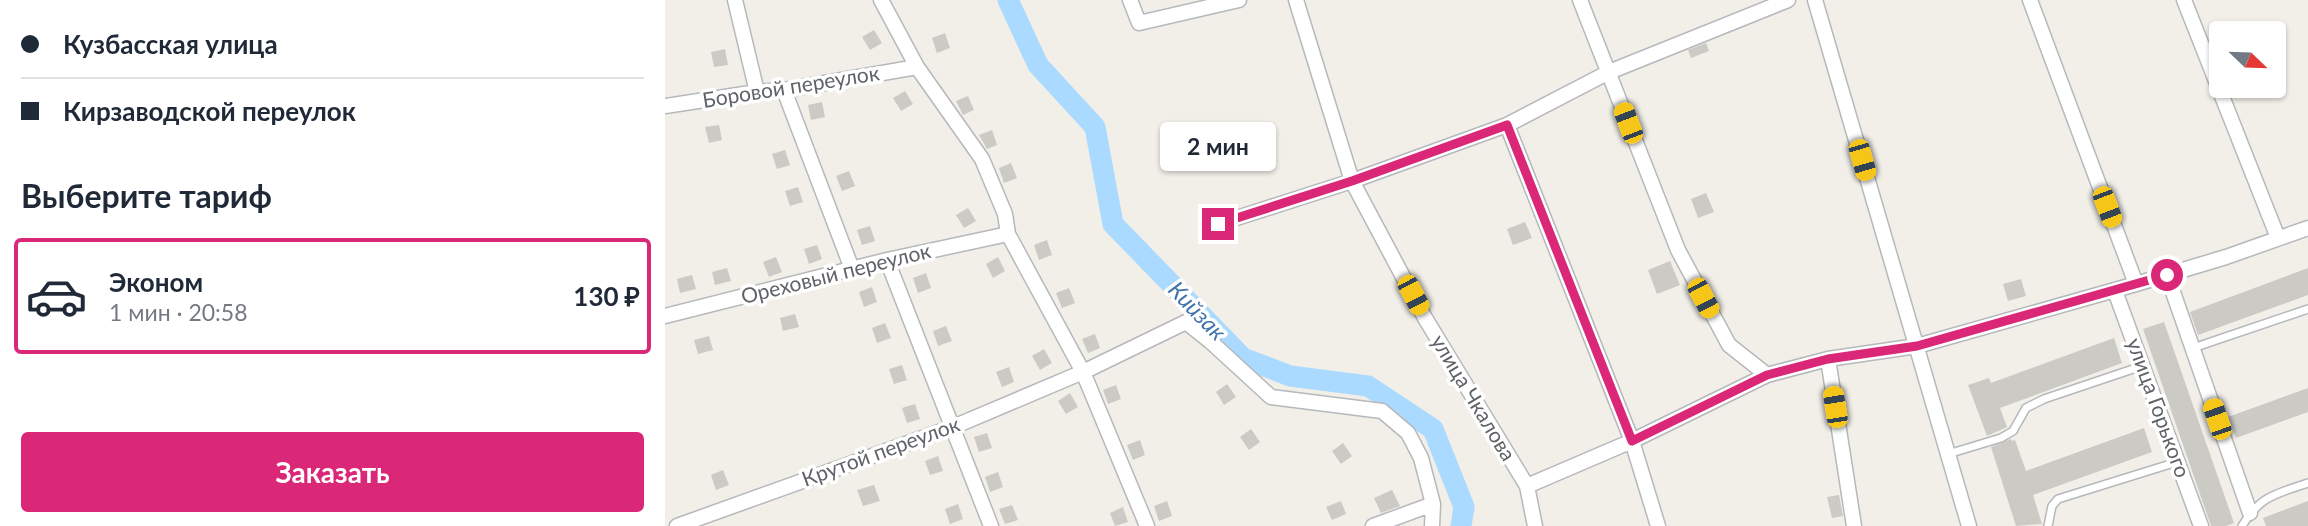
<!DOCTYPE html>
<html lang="ru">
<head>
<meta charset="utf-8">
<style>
  body { margin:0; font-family:Lato,sans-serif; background:#f2f2f3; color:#1f2937; height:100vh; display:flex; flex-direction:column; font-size:26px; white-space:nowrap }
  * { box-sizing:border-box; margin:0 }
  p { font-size:23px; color:#747a83 }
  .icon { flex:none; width:38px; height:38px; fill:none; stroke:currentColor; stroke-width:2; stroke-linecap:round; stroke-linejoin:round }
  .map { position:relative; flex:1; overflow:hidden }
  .side { display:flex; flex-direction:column; background:#fff; width:665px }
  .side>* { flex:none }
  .top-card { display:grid; align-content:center; height:154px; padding:0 21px; background:#fff }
  .needle { width:46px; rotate:113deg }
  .buttons { position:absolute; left:1544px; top:21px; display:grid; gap:14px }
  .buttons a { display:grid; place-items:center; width:77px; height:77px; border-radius:7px; background:#fff; box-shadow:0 2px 5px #0004; font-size:35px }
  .end { position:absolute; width:32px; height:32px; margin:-16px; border:9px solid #db2777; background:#fff; box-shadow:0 0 0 4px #fff }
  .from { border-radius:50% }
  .bubble { position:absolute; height:49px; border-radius:7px; background:#fff; box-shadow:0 2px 5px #0004; font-size:23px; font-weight:700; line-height:49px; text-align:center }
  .car { position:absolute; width:21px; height:42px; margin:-21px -10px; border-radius:9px; box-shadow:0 0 5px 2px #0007; background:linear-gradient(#f5c518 24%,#345 0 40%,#f5c518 0 76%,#345 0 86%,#f5c518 0) }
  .top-card b { display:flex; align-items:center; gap:24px; height:66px; font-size:26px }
  .top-card b+b { border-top:2px solid #e0e1e3 }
  .top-card i { width:18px; height:18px; background:#1f2937 }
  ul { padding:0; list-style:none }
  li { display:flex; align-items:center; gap:21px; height:116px; margin:0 14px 10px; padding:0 7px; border:4px solid transparent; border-radius:7px }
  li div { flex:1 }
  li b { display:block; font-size:26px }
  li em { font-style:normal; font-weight:700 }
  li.current { border-color:#db2777 }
  li>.icon { width:63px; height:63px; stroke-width:1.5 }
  h2 { padding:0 21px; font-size:32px; line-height:84px }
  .action { display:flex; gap:14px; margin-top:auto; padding:14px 21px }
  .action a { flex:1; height:80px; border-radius:7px; background:#db2777; color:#fff; font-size:28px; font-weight:700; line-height:80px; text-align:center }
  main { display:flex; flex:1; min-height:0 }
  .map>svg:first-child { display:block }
</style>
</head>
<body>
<main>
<section class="side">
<div class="top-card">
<b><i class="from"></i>Кузбасская улица</b>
<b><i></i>Кирзаводской переулок</b>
</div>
<h2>Выберите тариф</h2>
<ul>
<li class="current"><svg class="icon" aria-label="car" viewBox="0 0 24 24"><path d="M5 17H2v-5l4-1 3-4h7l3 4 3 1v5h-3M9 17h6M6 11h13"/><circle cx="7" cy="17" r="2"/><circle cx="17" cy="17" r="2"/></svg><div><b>Эконом</b><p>1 мин · 20:58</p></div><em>130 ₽</em></li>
</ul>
<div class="action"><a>Заказать</a></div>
</section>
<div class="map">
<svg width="1643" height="526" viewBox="0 0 1643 526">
  <rect width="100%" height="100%" fill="#f1efe8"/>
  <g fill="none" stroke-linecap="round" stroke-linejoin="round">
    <path stroke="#aadaff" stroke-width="21" d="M343,0L373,65L430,127L448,224L578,358L625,376L703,386L768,429L799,507L796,526"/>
  </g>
  <path fill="#cccac5" d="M209,30L217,43L205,50L197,37Z
    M280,33L285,48L272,53L267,38Z
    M1041,43L1044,51L1026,58L1023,50Z
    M60,49L63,65L49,67L46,52Z
    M240,91L248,104L236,111L228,98Z
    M303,96L309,110L298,115L291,101Z
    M157,102L160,117L146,120L143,105Z
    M54,125L57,140L44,143L40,127Z
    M327,130L332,145L322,149L314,135Z
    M120,150L125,165L112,169L107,154Z
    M346,163L352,178L339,183L334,168Z
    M184,171L190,186L177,191L171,176Z
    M133,187L138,202L125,206L120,191Z
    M1041,193L1049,212L1033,218L1026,199Z
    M303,208L311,221L299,228L291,215Z
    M860,222L867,238L848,245L842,229Z
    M205,226L210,241L197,245L192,230Z
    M382,240L387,255L374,260L369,245Z
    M152,245L157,259L144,264L139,249Z
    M111,257L117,272L104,277L98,262Z
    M333,257L340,271L328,278L321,264Z
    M1005,261L1015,285L992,294L983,270Z
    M62,268L66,281L50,285L47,272Z
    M1643,268V295L1533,335L1525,312Z
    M261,273L266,288L253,293L248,278Z
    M27,275L31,289L15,293L12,279Z
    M1356,279L1361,296L1343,301L1338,284Z
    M207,287L212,302L199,307L194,292Z
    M404,288L410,303L397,308L391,293Z
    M130,314L134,327L118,331L115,318Z
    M1499,322L1569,523L1561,526H1546L1478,329Z
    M220,323L226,338L212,343L207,328Z
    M281,326L287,341L273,346L268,331Z
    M430,334L435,348L423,353L417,339Z
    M44,336L48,350L33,354L29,340Z
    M1449,338L1457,363L1335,408L1342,427L1322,436L1303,385L1324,378L1326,383Z
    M379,349L387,363L375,370L367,356Z
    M237,365L242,380L229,384L224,369Z
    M344,367L349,382L337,387L331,372Z
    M562,384L571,397L559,405L551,392Z
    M451,385L456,399L443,404L438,390Z
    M1643,388V412L1571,438L1563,417Z
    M405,393L413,407L401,414L393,401Z
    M250,404L255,419L242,423L237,408Z
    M1479,428L1487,452L1368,495L1377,524L1351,526L1326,447L1346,439L1347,441L1350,440L1361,471Z
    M586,429L595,442L584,450L575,437Z
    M322,433L327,448L314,452L309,437Z
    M475,440L480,455L468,460L462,445Z
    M678,443L687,456L676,464L667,451Z
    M273,456L278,471L265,475L260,461Z
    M58,470L64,485L51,490L46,475Z
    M333,472L338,487L325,492L320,477Z
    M209,485L215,501L198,506L192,490Z
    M727,490L735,506L716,513L709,498Z
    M1174,495L1178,516L1167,518L1162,497Z
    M502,501L507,516L494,521L489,506Z
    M676,501L681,514L667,520L661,507Z
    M1643,501V526H1601L1598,518Z
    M293,504L298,519L285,524L280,509Z
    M347,505L353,520L340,524L334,509Z
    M458,507L463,522L450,526L445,513Z"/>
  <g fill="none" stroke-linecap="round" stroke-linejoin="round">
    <g stroke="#b5b8bc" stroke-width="10">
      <path id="service" d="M1528,348L1643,309
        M1283,454L1336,438L1348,431L1361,408L1379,399L1477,366
        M1383,526L1387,506L1393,499L1512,462
        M1577,526C1596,495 1611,494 1643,483"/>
    </g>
    <g stroke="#b5b8bc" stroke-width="17">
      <path id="minor" d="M70,0L92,92
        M216,0L252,67L317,159L340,214L343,234L418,372L482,526
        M465,0L474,23L574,0
        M631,0L687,181L760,318L862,486L870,526
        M915,0L1013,250L1064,345L1102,375
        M1150,0L1304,526
        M1365,0L1471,284
        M1519,0L1613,238
        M119,90L187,269
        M0,106L92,92L119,90L252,67
        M842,125L967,441L993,526
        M553,224L687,181L842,125L944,72L1123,0
        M222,260L326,526
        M1502,275L1585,513
        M1450,291L1536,526
        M0,316L222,260L343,234
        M1163,359L1189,526
        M862,486L967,441L1102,375L1163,359L1252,346L1471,284L1561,257L1643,228
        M12,526L288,427L418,372L521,322L546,342L606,397L717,411L743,433L756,458L768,504L767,526
        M708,526L768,504"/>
    </g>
    <use href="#service" stroke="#fff" stroke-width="7"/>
    <use href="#minor" stroke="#fff" stroke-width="14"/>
  </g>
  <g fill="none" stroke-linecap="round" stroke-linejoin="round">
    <path stroke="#db2777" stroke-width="9" d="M553,224L687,181L842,125L967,441L1102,375L1163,359L1252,346L1502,275"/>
  </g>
  <g text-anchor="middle" stroke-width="7" stroke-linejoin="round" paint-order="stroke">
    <g font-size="21" fill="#5f6368" stroke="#fff">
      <text transform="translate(126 87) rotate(-9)" y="7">Боровой переулок</text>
      <text transform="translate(171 274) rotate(-14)" y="7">Ореховый переулок</text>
      <text transform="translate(808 398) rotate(59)" y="7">улица Чкалова</text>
      <text transform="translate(1493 408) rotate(70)" y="7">улица Горького</text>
      <text transform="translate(216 452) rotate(-20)" y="7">Крутой переулок</text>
    </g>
    <g font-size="23" font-style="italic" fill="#4174aa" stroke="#fff">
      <text transform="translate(532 311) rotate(46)" y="8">Кийзак</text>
    </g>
  </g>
</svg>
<div class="buttons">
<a><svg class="needle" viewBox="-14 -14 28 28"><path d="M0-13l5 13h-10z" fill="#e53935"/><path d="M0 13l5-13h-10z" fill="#747a83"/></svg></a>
</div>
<i class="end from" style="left:1502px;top:275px"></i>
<i class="end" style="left:553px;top:224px"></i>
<div class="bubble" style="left:495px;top:122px;width:116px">2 мин</div>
<i class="car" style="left:963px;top:123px;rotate:339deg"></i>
<i class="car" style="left:1197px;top:160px;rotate:164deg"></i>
<i class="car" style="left:1442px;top:207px;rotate:159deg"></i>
<i class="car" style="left:748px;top:295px;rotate:152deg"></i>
<i class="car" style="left:1038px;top:298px;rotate:152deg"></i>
<i class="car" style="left:1170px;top:407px;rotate:351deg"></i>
<i class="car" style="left:1552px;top:419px;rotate:341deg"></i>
</div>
</main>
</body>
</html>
